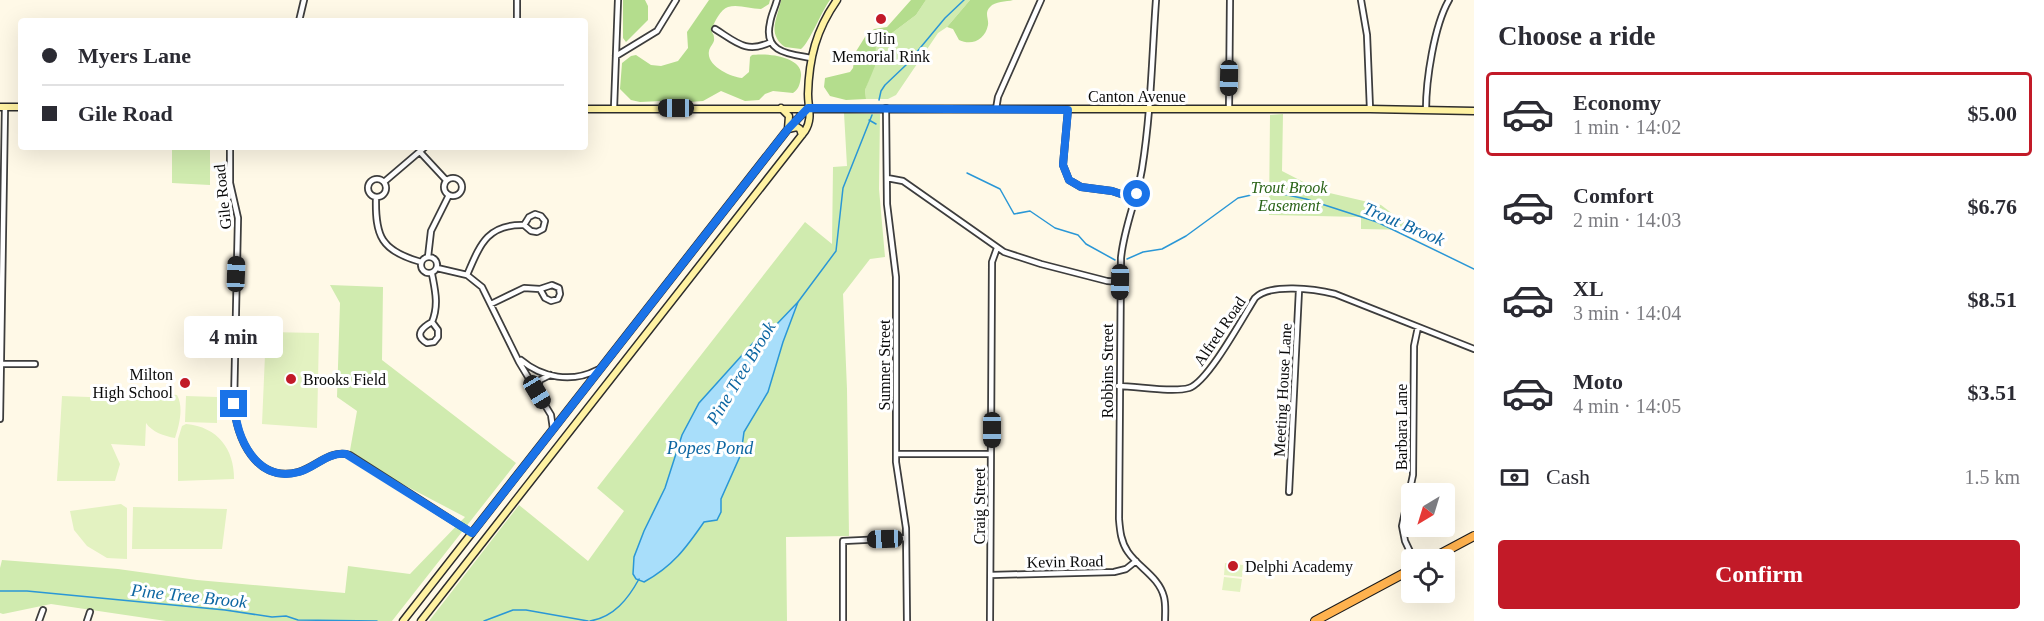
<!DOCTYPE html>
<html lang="en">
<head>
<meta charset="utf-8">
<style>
  body { margin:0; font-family:Georgia,serif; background:#f7f7f7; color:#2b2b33; height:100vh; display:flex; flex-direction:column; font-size:22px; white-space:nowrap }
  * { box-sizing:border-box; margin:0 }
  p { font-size:20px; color:#7c7c81 }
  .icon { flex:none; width:33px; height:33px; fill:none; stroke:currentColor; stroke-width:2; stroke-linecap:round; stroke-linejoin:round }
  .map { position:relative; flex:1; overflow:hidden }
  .panel { display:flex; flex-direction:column; background:#fff; width:570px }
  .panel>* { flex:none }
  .banner { position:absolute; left:18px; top:18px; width:570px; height:132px; border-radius:6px; box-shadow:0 6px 24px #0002; display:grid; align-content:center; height:132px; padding:0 24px; background:#fff }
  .needle { width:39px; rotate:218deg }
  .controls { position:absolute; left:1401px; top:483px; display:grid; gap:12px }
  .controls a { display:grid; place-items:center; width:54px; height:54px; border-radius:6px; background:#fff; box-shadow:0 6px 24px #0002; font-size:30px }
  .end { position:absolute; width:27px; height:27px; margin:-14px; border:8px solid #1a73e8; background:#fff; box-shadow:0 0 0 3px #fff }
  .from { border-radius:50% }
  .bubble { position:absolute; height:42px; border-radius:6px; background:#fff; box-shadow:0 6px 24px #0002; font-size:20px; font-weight:800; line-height:42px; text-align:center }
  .car { position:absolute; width:18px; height:36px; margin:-18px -9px; border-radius:8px; box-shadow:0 0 4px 2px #0007; background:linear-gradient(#222 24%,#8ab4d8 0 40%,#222 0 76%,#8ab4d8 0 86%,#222 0) }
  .banner b { display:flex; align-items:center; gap:21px; height:57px; font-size:22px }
  .banner b+b { border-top:2px solid #e1e1e2 }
  .banner i { width:15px; height:15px; background:#2b2b33 }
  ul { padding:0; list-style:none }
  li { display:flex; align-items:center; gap:18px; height:84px; margin:0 12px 9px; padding:0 12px; border:3px solid transparent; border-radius:6px }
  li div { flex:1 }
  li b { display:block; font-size:22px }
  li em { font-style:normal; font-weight:800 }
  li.selected { border-color:#c21a28 }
  li>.icon { width:54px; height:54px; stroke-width:1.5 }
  h2 { padding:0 24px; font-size:27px; line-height:72px }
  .pay { display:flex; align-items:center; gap:15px; height:66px; padding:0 24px; font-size:22px }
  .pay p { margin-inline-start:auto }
  .action { display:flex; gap:12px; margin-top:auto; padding:12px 24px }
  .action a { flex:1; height:69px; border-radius:6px; background:#c21a28; color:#fff; font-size:24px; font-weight:800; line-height:69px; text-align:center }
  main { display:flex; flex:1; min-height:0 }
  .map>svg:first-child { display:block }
</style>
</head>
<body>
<main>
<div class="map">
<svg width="1474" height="621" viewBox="0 0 1474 621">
  <rect width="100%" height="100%" fill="#fff9e7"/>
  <path fill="#d0ebaf" d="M926,0H970L947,27L938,33L896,95L888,99H866L865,90L870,76L876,45L916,15Z
    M844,113L880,114L879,189L885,257L870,259L843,294L847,389L849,536L786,537L787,621H429L519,505L588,561L624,511L597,488L805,222L832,244L833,167L847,166Z
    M1283,114L1282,171L1321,191L1381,205L1414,230L1361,229V217L1269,215L1270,115Z
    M172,147H210V185L172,183Z
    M330,285L383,287L382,360L516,463L392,621H166L51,604L3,614L0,613V568L2,560L118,569L197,580L345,593L348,566L410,574L465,517L349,456L357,411L337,397L340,303Z"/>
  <path fill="#b4dd8d" d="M623,0H645L648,6V20L626,42L623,38Z
    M709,0H770L769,4L761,9C750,9 738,4 728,7C721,9 714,22 712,29C711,35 714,32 714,38C715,43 710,46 709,51C706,66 731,77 742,78L749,72L750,57L752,55C766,53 803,56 801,76C800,84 799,89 793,93L773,91L765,94L759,100L745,101L721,91L703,101L676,103L661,101L640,102L631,100L620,89L622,63L631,56L636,55L651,65L661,66L678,61L688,48L687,32Z
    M781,0H830C821,12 810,42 801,49L785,47C766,33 778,18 781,0Z
    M911,0H926L916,15L876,45L875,66L865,90L866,99L846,100L830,96L824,87L825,78L850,72L853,68L855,53L865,37L874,29L887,27Z
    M970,0H1013C1006,2 995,1 990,7C984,13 989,19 988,25C985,40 972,46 959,40L953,29L947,27Z"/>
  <path fill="#e3f2c1" d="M266,332L319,333L317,428L262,424Z
    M143,392L177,395C184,407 179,426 175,438C164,436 152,432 146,423L145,446L111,444L120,464L115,481H57L62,396L142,399Z
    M186,396L217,397V423L185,422Z
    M186,424C218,427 234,449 234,479L178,481V439L182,426Z
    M121,504L127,508V559L107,558L87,546L74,530L70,511Z
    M133,507L227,509L222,549H132Z
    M1225,563L1243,565L1242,577L1224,575Z
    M1224,577L1242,579L1240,592L1222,590Z"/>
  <path fill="#a8defa" stroke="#2a97d6" stroke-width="1.5" d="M798,302L783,342L768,392L744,432L741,454L721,499V512L717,520L704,522C686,548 673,566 644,582L636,579L633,574L634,557L644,531L665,488L682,435L699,403L753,343L775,326Z"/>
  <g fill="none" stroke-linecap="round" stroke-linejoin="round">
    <path stroke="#2a97d6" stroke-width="1.5" d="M879,100L881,91L885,85L906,65L945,18L964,0
      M869,120L876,124
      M967,173L1000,189L1014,214L1030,211L1055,228L1078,235L1086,244L1115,260
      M1127,259L1143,252L1162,249L1186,236L1238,198L1269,191L1306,199L1377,222L1474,269
      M798,302L836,251L843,188L872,115
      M0,591H27L225,610L272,617L286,616L298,620L377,621
      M484,621L513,610H526L588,621
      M590,621C614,617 628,599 639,579"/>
    <g stroke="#3d3d3d" stroke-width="8">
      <path id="minor" d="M777,0C775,8 771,15 770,23C763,53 790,54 811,58
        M1156,0C1152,56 1151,113 1142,169C1137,199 1124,227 1121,258L1119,519C1120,531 1121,542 1128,552C1139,568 1159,577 1164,597C1166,605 1165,613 1165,621
        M1361,0L1367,35L1370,109
        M299,21L304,0
        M517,21V0
        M715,29C736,42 746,54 771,42
        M616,56L657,31L676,0
        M614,108L618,0
        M886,108L887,204L896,277V462L906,528L907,621
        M996,109L998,97L1041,0
        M1068,109L1063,165L1069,180L1081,187L1112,191L1136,199
        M1229,109L1230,0
        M1426,110C1426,80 1434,26 1449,0
        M230,147V183L238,218L234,404C236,438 256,483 298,472C317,467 329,449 350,455L472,533
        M420,152L446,180
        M444 187a9 9 0 1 1 18 0a9 9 0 1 1-18 0Z
        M887,178L903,181L1004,252L1041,264L1107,281L1120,282
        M368 188a9 9 0 1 1 18 0a9 9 0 1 1-18 0Z
        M384,182L425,147
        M376,197C375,236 381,251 421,262
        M535,214L541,216L545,221L543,229L537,232L531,231L524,225L529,217Z
        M421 265a8 8 0 1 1 16 0a8 8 0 1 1-16 0Z
        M428,257L431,231L449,195
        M437,268L467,275L482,287L519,362L551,415L553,429
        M432,274C435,290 439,305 432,322C423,327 413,335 427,343L434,342L438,337V330L432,322
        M467,275C480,245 487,224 524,225
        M552,285L559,288L560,294L558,299L551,301L545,298L540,289Z
        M491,304L524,288L540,289
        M521,360C542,378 572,383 597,370
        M0,364H35
        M1118,386C1137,386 1172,393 1189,388C1208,382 1243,317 1255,298C1270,283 1315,289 1335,294L1474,349
        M537,389L540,380L550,375
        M0,419L5,107
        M896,454H991
        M1289,492L1299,290
        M1414,560L1405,541L1402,526L1413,475L1414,346L1418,327
        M991,575L1114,572L1126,569L1136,561
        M39,621L43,610
        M87,621L90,612
        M843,621V541L906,538
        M990,621L992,262L997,248"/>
    </g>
    <g stroke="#2c2c2c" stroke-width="9">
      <path id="secondary" d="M0,107H21
        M781,108L789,116L788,129L797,127L800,129L802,135
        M585,109H1370L1474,111
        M403,621L788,129L808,108
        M421,621L805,131C813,118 808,108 808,94C809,58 816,30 837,0"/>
    </g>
    <g stroke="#1b1b1b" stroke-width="10">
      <path id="trunk" d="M1429,560L1474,536
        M1315,621L1412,569"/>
    </g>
    <use href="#minor" stroke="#fff" stroke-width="4.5"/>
    <use href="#secondary" stroke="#fff2a2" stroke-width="6"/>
    <use href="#trunk" stroke="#ffb24e" stroke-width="8"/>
  </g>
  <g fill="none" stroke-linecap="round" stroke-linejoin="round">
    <path stroke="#1a73e8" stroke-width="8" d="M234,404C236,438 257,484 299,472C316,467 327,452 346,454L472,533L788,129L808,108L1068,110L1063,165L1069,180L1081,187L1112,191L1136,199L1137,194"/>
  </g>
  <g fill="#c21a28" stroke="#fff" stroke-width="2">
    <circle cx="881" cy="19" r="6"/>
    <circle cx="291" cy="379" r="6"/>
    <circle cx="185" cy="383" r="6"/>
    <circle cx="1233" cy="566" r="6"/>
  </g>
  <g text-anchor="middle" stroke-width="6" stroke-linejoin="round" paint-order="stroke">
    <g font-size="16" fill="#0a0a0a" stroke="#fff" text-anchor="start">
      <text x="881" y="44" text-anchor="middle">Ulin<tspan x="881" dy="18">Memorial Rink</tspan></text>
      <text x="173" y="380" text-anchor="end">Milton<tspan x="173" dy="18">High School</tspan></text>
      <text x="303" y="385">Brooks Field</text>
      <text x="1245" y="572">Delphi Academy</text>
    </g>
    <g font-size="16" fill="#0a0a0a" stroke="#fff">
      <text x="1137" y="102">Canton Avenue</text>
      <text transform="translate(222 197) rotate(-96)" y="6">Gile Road</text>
      <text transform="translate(1219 331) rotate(-56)" y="6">Alfred Road</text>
      <text transform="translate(884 365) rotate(-90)" y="6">Sumner Street</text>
      <text transform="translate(1107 371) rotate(-90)" y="6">Robbins Street</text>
      <text transform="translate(1282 390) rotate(-87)" y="6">Meeting House Lane</text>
      <text transform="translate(1401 427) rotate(-90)" y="6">Barbara Lane</text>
      <text transform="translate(979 506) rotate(-90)" y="6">Craig Street</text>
      <text transform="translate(1065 561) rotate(-1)" y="6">Kevin Road</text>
    </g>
    <g font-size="16" font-style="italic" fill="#2a6418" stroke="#fff">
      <text x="1289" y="193">Trout Brook<tspan x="1289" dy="18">Easement</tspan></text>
    </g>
    <g font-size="18" font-style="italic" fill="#0d66a2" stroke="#fff">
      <text transform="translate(1404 224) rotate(23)" y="6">Trout Brook</text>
      <text transform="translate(741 373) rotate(-59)" y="6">Pine Tree Brook</text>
      <text x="710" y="454">Popes Pond</text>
      <text transform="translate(189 596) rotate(6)" y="6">Pine Tree Brook</text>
    </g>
  </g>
</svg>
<div class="controls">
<a><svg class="needle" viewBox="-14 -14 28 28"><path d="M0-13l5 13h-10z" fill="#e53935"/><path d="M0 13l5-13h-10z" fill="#7c7c81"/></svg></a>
<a><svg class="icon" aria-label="locate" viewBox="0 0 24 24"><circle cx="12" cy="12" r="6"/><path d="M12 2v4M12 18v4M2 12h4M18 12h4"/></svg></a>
</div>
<i class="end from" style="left:1137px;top:194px"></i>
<i class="end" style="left:234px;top:404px"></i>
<div class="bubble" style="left:184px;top:316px;width:99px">4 min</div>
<i class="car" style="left:1229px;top:78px;rotate:181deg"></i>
<i class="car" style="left:676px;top:108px;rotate:270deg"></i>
<i class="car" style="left:236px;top:274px;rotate:2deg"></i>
<i class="car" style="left:1120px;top:282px;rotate:181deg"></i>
<i class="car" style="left:537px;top:392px;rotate:149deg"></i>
<i class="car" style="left:992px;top:430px;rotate:180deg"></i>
<i class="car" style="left:885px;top:539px;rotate:268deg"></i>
<div class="banner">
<b><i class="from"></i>Myers Lane</b>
<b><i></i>Gile Road</b>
</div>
</div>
<section class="panel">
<h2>Choose a ride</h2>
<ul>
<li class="selected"><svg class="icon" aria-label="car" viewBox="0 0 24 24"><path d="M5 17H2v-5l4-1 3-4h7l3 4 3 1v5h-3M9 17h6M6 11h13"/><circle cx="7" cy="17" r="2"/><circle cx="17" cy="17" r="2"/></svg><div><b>Economy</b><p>1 min · 14:02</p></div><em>$5.00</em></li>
<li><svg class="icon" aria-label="car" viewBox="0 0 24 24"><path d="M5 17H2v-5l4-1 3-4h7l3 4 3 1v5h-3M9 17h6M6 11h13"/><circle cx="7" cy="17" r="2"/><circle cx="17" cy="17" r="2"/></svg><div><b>Comfort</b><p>2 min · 14:03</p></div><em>$6.76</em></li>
<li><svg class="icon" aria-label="car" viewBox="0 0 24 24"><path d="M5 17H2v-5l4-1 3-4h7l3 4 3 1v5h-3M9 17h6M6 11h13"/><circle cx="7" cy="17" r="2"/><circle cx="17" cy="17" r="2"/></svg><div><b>XL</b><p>3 min · 14:04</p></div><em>$8.51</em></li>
<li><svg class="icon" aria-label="car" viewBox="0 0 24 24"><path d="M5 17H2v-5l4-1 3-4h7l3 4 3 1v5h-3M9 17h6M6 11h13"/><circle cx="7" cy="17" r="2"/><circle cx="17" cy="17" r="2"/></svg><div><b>Moto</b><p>4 min · 14:05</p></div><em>$3.51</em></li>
</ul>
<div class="pay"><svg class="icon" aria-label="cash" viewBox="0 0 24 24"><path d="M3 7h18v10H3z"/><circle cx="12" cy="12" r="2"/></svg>Cash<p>1.5 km</p></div>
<div class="action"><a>Confirm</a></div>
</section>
</main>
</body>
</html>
